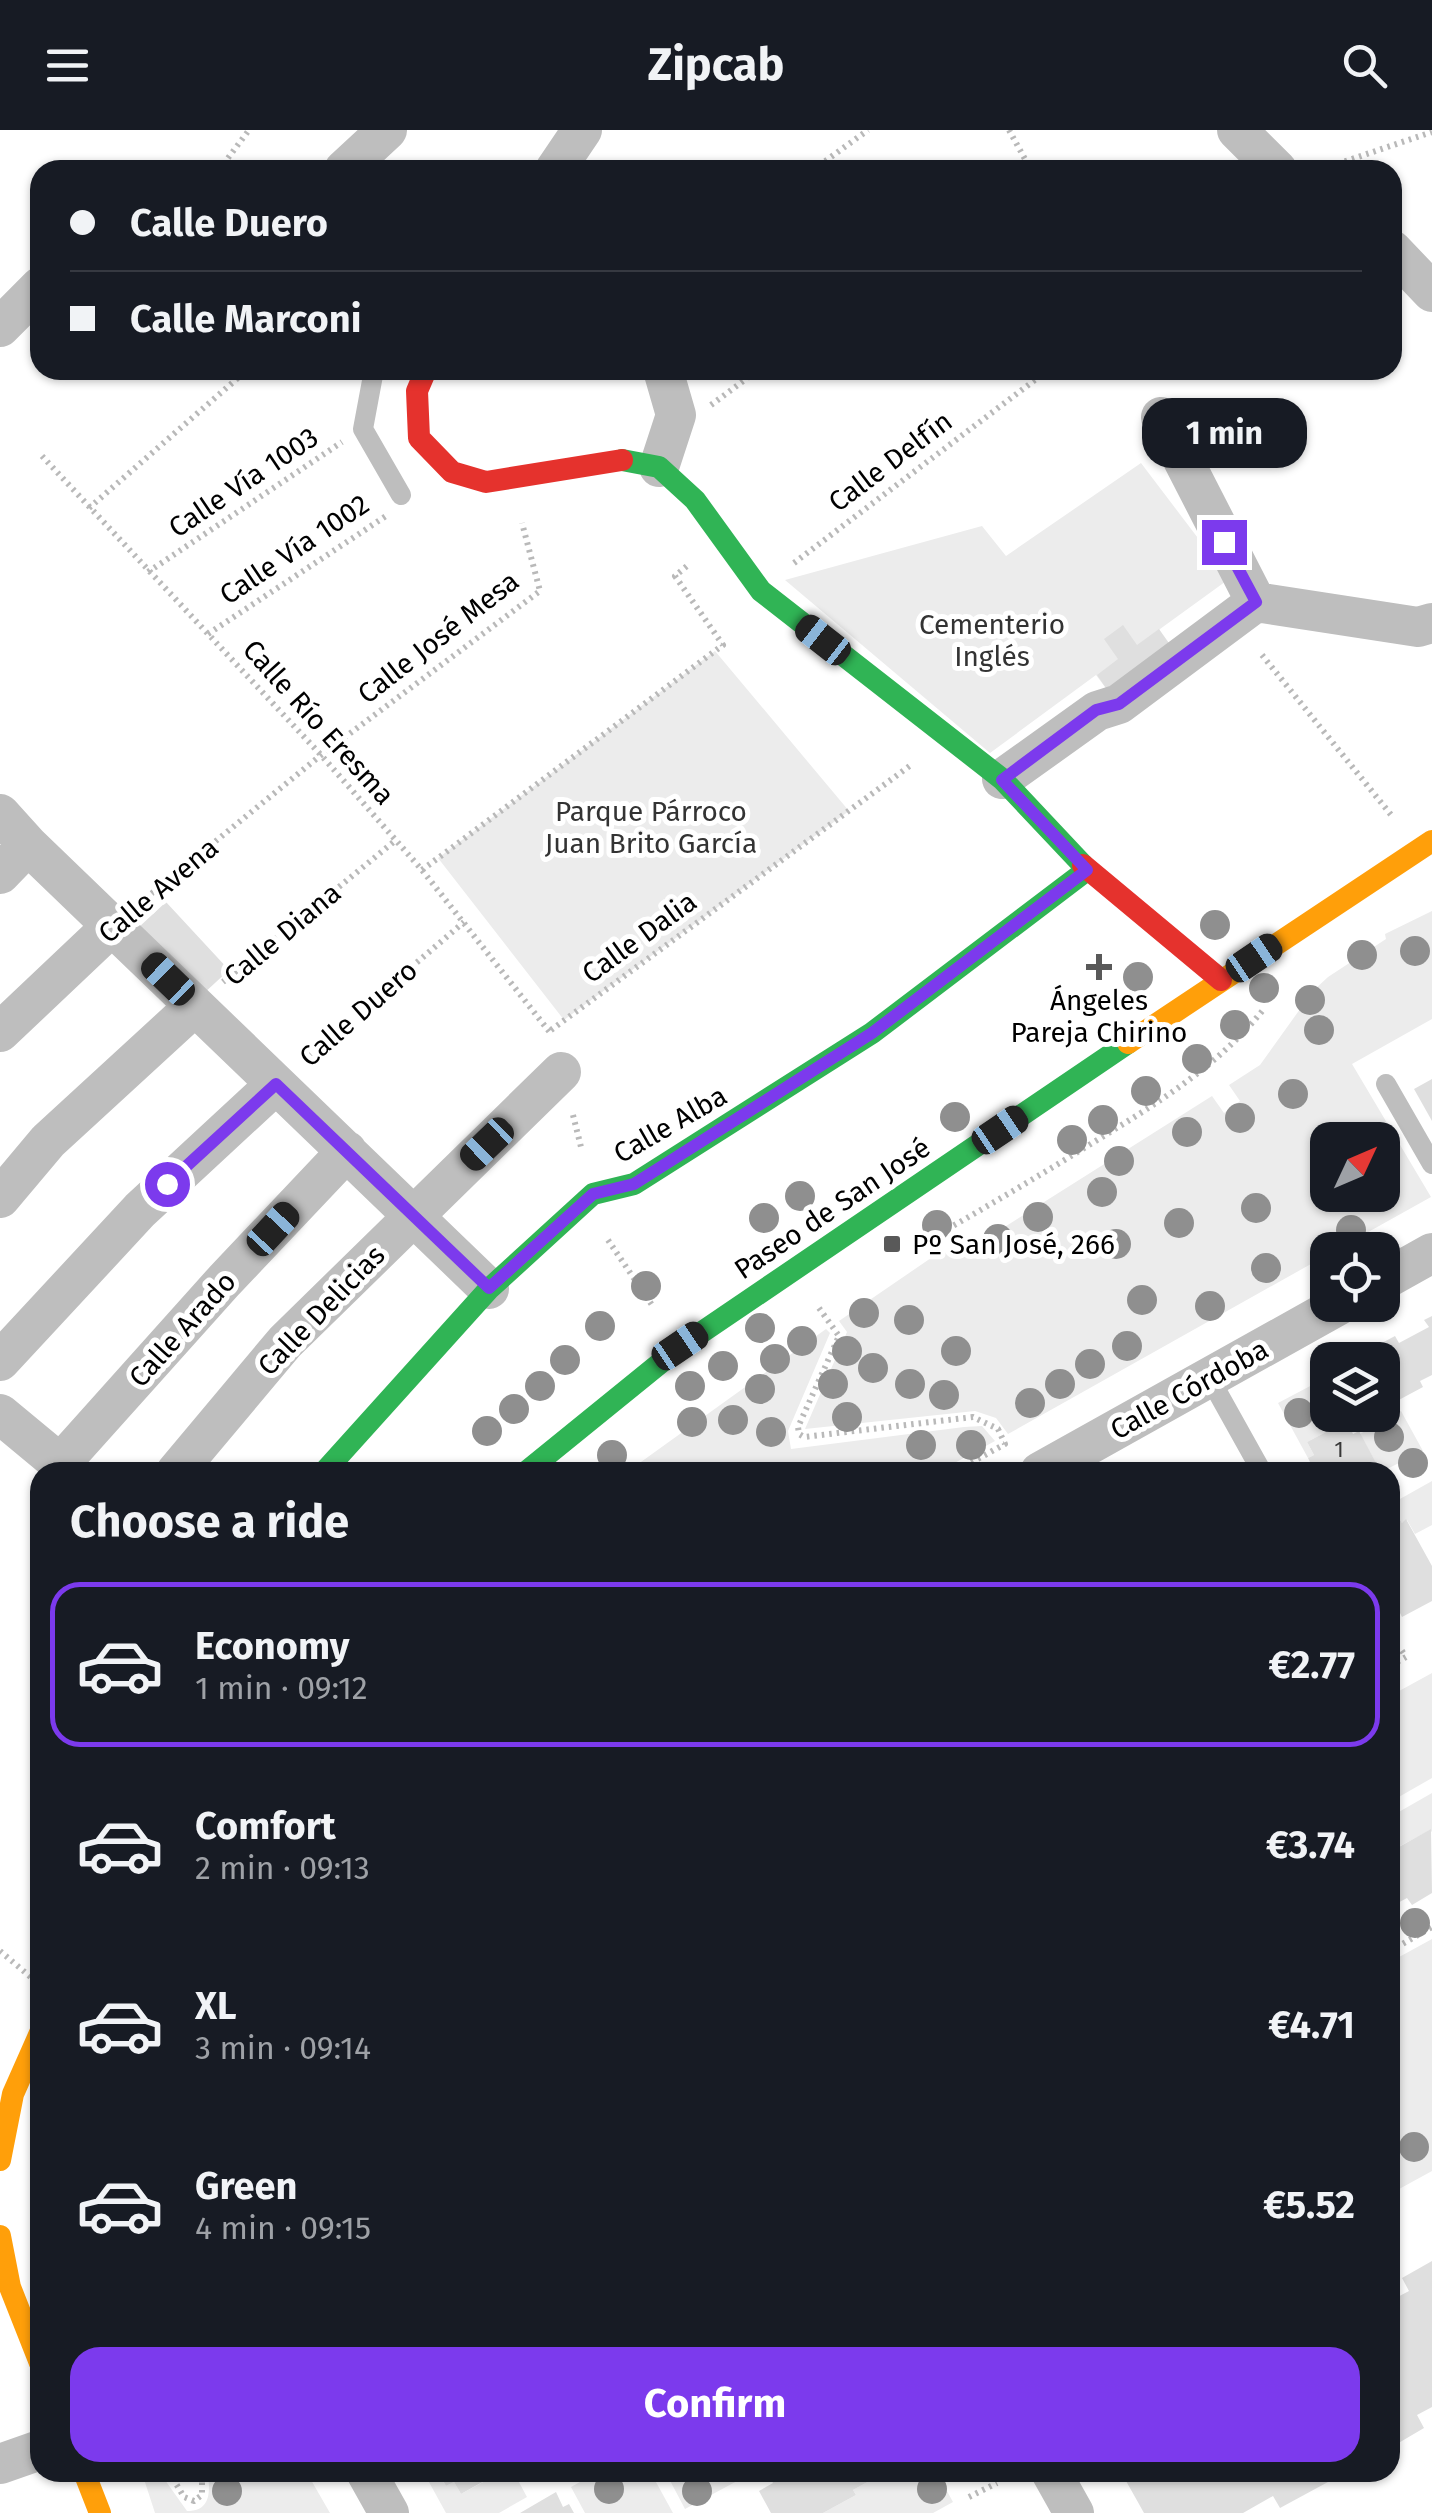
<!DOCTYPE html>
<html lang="en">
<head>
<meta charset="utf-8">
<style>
  body { margin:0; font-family:"Fira Sans",sans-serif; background:#20242c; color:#f1f3f6; height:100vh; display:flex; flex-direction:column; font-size:38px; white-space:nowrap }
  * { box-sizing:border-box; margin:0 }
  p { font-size:32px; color:#9ea1a6 }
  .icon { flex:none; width:55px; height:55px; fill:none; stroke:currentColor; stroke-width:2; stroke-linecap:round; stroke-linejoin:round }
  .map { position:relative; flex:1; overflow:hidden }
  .sheet { position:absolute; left:30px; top:1332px; width:1370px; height:1020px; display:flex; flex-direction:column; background:#171b24; border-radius:30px; box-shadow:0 2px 8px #0004 }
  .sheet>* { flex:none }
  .hud { position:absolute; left:30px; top:30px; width:1372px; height:220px; border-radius:30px; box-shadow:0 2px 8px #0004; display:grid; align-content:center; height:220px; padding:0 40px; background:#171b24 }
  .needle { width:65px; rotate:46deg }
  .buttons { position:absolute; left:1310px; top:992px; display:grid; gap:20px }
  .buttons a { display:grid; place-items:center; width:90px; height:90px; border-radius:20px; background:#171b24; box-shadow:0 2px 8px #0004; font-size:50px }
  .end { position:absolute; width:45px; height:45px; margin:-22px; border:12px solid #7c3aed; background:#fff; box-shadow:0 0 0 5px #fff }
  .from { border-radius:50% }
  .bubble { position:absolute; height:70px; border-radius:30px; background:#171b24; box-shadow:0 2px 8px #0004; font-size:32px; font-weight:700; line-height:70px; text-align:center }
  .car { position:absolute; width:30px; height:60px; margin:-30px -15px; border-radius:12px; box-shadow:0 0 8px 2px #0007; background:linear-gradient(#222 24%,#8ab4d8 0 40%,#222 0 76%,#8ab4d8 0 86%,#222 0) }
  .hud b { display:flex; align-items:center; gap:35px; height:95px; font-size:38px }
  .hud b+b { border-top:2px solid #363941 }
  .hud i { width:25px; height:25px; background:#f1f3f6 }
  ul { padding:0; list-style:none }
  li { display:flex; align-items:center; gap:30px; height:165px; margin:0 20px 15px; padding:0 20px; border:5px solid transparent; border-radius:30px }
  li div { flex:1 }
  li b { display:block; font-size:38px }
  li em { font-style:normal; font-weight:700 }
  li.on { border-color:#7c3aed }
  li>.icon { width:90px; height:90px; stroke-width:1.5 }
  h2 { padding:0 40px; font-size:45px; line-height:120px }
  .action { display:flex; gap:20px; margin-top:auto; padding:20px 40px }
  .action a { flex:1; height:115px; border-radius:30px; background:#7c3aed; color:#fff; font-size:40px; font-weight:700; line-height:115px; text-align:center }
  header { display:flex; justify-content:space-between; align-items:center; height:130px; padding:0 40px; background:#171b24; font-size:45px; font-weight:700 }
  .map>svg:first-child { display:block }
</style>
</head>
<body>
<header><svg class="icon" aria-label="menu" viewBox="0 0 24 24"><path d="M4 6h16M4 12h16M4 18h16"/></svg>Zipcab<svg class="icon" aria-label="search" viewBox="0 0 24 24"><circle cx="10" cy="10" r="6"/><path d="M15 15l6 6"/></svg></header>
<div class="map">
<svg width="1432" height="2383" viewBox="0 0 1432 2383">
  <rect width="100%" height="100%" fill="#fff"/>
  <path fill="#ececec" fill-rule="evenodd" d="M1141,333L1229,449L1160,499L1108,561L1096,545L990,623L785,450L982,396L1006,426Z
    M715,521L849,681L564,890L438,728Z
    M1432,781V889L1352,934L1431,1067L1336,1120H1328L1327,1125L1008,1304L996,1288L975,1281L805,1299L847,1202L839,1191L931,1128L992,1105L1212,966L1224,983L1240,971L1229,955L1260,935L1313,861L1328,847L1386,809L1385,804ZM1328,1010H1382V1065H1328Z
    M826,1199L830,1203L788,1301L791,1319L964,1297L982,1296L995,1311L938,1342H627Z
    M1314,1254L1336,1297L1307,1312L1314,1325L1308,1328L1278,1273Z
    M1401,1281L1423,1321L1381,1342L1360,1304Z
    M1432,1351V1395L1415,1404L1407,1390L1402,1393L1391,1374Z
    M1432,1543V1648L1390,1672V1566Z
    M1432,1663V1702L1430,1700L1391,1721L1390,1687Z
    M1432,1809V2041L1390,2064V1832Z
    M142,2343H160L187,2381C211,2381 210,2362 208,2343H307L330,2383H155Z
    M424,2343H438L446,2356L454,2352L461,2364L500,2343H514L527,2367L499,2383H446Z
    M596,2343H651L673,2383H585L571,2357Z
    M666,2343H752L685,2379Z
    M900,2343H937L953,2372L933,2383H823L856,2365L853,2360L882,2344L886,2350Z"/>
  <path fill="#dfdfdf" d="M1123,495L1137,515L1159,499L1171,516L1108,561L1097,545L1118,529L1104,509Z
    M166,772L229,840L202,865L139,797Z
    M1432,949V991L1414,959Z
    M1432,1186V1245L1420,1251L1423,1257L1382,1279V1230H1350L1395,1206L1399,1213L1429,1197L1424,1190Z
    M1347,1291L1353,1304L1359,1301L1381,1342H1315L1308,1328L1314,1325L1307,1312Z
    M1390,1372L1402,1393L1406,1389L1432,1436V1471L1402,1487L1395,1473L1390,1475Z
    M1431,1699L1432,1763L1412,1775L1407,1768L1392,1776L1396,1783L1390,1787V1722Z
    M1432,2131V2277L1417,2285L1424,2298L1390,2318V2171L1409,2161L1402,2148Z
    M438,2342H500L461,2364L454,2352L446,2356Z
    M775,2342H900L886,2350L882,2344L853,2360L856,2365L823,2383H771L759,2361L773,2353L769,2346Z
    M1121,2342H1323L1328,2352L1280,2378L1273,2366L1243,2383H1144Z
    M556,2362L563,2377L569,2374L574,2383H520Z"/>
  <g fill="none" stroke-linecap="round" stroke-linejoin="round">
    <path stroke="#b9b9b9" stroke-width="6" stroke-dasharray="2.5 5" stroke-linecap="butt" d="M1009,0L1031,40
      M219,40L249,0
      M813,40L868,0
      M1333,40L1340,33L1432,2
      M711,275L758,240
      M42,326L321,625L422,740L552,905
      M89,378L247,240
      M794,433L1048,240
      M148,442L342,312
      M208,504L386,386
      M1262,525L1392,686
      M422,740L723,515L675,446L687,436
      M140,773L321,625L540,461L522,393
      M223,852L396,710
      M551,900L911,635
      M303,930L464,792
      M573,985L582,1021
      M608,1110L654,1178
      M921,1114C980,1081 1037,1047 1094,1012C1156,974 1217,937 1263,880
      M819,1178L839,1206L798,1297L799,1304L804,1307L973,1287L998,1299L1005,1314L954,1342
      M1390,1524L1400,1518L1406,1527L1390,1536
      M0,1821L40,1855
      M1390,1821L1432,1797
      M169,2342L184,2367L194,2371L202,2365V2342
      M969,2367L997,2353"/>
    <path stroke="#bebebe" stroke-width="20" d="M374,240L363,299L401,365
      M1386,954L1432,1034
      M1209,1247L1262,1342"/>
    <path stroke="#bebebe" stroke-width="40" d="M1237,0L1277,40
      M344,40L387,0
      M555,40L582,0
      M1392,120L1432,162
      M0,197L40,157
      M1161,287L1256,472
      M659,337L676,285L663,240
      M1002,649L1097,581L1119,574L1256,472L1418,497L1432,493
      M0,684L28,715L489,1159
      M0,744L28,715
      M0,902L112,796
      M0,1068L48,1011L195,876
      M1382,1151L1432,1123
      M0,1231L140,1080L276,954
      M0,1284L70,1342
      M60,1334L224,1151L347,1021
      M176,1342L285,1212L561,942
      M1040,1342L1339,1175
      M0,2334L40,2320
      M366,2342L389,2383
      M1051,2342L1074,2383"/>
    <path stroke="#30b455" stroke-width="22" d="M622,330L659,337L695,370L761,461L1002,649L1083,735
      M324,1342L489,1159L593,1064L634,1054L872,903L1087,740
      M526,1342L680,1217L1128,913"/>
    <path stroke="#ff9f0a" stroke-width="22" d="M1128,913L1432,711
      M0,2030L13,1964L40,1903
      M0,2106L10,2157L40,2233
      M84,2342L100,2383"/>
    <path stroke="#e5322d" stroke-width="22" d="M426,240L417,261L419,308L452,342L486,352L622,330
      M1083,735L1221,850"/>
  </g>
  <g fill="#8f8f8f">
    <circle cx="1215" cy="795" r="15"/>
    <circle cx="1415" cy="821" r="15"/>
    <circle cx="1362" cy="825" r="15"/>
    <circle cx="1138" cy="847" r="15"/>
    <circle cx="1264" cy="858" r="15"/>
    <circle cx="1310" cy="870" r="15"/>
    <circle cx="1235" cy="895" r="15"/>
    <circle cx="1319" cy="900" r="15"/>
    <circle cx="1197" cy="929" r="15"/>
    <circle cx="1146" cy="961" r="15"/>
    <circle cx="1293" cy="964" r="15"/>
    <circle cx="955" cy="987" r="15"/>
    <circle cx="1240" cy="988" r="15"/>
    <circle cx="1103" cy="990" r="15"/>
    <circle cx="1187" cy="1002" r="15"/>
    <circle cx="1072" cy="1010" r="15"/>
    <circle cx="1119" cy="1031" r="15"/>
    <circle cx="1102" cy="1062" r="15"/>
    <circle cx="800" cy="1066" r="15"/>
    <circle cx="1256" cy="1078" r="15"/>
    <circle cx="1038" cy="1087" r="15"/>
    <circle cx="764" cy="1088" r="15"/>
    <circle cx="1179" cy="1093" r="15"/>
    <circle cx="937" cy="1095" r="15"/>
    <circle cx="1351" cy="1100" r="15"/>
    <circle cx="998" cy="1109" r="15"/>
    <circle cx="1116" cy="1114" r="15"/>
    <circle cx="1266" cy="1138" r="15"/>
    <circle cx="646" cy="1156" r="15"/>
    <circle cx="1142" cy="1170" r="15"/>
    <circle cx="1210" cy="1176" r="15"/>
    <circle cx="864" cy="1183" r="15"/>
    <circle cx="909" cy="1190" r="15"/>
    <circle cx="600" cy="1196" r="15"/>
    <circle cx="760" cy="1198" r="15"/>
    <circle cx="802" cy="1211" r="15"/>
    <circle cx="1127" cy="1216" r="15"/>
    <circle cx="847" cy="1221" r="15"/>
    <circle cx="956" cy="1221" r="15"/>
    <circle cx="775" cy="1229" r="15"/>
    <circle cx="565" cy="1230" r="15"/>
    <circle cx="1090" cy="1234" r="15"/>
    <circle cx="723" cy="1236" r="15"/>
    <circle cx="873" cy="1238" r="15"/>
    <circle cx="833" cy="1254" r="15"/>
    <circle cx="910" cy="1254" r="15"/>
    <circle cx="1060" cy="1254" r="15"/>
    <circle cx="540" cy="1256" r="15"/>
    <circle cx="690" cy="1256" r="15"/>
    <circle cx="760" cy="1259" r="15"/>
    <circle cx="944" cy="1265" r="15"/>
    <circle cx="1030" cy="1273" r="15"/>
    <circle cx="514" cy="1279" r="15"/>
    <circle cx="1299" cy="1283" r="15"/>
    <circle cx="847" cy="1287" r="15"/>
    <circle cx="733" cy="1290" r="15"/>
    <circle cx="692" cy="1292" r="15"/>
    <circle cx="487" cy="1301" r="15"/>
    <circle cx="771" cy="1302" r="15"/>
    <circle cx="1389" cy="1307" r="15"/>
    <circle cx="921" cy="1315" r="15"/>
    <circle cx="971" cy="1315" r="15"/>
    <circle cx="612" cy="1325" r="15"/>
    <circle cx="1413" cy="1333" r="15"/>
    <circle cx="1415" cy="1793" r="15"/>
    <circle cx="1414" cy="2017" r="15"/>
    <circle cx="609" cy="2359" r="15"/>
    <circle cx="932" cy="2359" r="15"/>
    <circle cx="227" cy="2361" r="15"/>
    <circle cx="697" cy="2361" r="15"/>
  </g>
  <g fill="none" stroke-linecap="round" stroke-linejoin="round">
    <path stroke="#7c3aed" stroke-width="12" d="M167,1054L276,954L489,1158L593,1064L634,1054L872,903L1087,740L1002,650L1096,580L1119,574L1256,472L1224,412"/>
  </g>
  <g fill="#595959" stroke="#fff" stroke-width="4">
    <path d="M1094 822h10v10h10v10h-10v10h-10v-10h-10v-10h10z"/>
    <rect x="882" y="1104" width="20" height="20" rx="5"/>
  </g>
  <g text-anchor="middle" stroke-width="10" stroke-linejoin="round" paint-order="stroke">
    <g font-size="22" fill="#383838">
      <text x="1339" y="1327">1</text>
    </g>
    <g font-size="28" fill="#000" stroke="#fff">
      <text transform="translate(890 331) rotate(-37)" y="10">Calle Delfín</text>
      <text transform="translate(243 352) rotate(-34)" y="10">Calle Vía 1003</text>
      <text transform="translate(294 419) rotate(-34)" y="10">Calle Vía 1002</text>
      <text transform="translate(438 507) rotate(-38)" y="10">Calle José Mesa</text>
      <text transform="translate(319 592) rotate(48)" y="10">Calle Río Eresma</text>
      <text transform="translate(158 760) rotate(-40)" y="10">Calle Avena</text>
      <text transform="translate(282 804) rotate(-40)" y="10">Calle Diana</text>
      <text transform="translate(639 807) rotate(-36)" y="10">Calle Dalia</text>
      <text transform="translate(358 883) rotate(-41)" y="10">Calle Duero</text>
      <text transform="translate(670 994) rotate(-30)" y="10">Calle Alba</text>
      <text transform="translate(832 1078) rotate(-34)" y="10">Paseo de San José</text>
      <text transform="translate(321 1180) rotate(-46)" y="10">Calle Delicias</text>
      <text transform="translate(182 1199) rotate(-48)" y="10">Calle Arado</text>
      <text transform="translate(1189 1259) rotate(-29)" y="10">Calle Córdoba</text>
    </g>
    <g font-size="28" fill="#333" stroke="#fff">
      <text x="992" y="504">Cementerio<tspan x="992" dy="32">Inglés</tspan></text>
      <text x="651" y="691">Parque Párroco<tspan x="651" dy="32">Juan Brito García</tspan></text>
    </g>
    <g font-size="28" fill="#000" stroke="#fff">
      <text x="1099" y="880">Ángeles<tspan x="1099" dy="32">Pareja Chirino</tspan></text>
      <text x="912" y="1124" text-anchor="start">Pº San José, 266</text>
    </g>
  </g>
</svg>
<div class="buttons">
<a><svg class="needle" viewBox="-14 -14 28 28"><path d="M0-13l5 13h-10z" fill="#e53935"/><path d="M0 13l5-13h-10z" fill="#9ea1a6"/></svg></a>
<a><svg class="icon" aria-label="locate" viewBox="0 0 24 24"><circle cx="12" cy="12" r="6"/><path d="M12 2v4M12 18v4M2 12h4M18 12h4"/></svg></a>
<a><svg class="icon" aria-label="layers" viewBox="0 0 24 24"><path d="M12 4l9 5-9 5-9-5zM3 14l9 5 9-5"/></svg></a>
</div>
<i class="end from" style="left:167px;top:1054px"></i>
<i class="end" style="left:1224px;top:412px"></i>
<div class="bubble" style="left:1142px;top:268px;width:165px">1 min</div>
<i class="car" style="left:823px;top:510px;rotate:308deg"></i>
<i class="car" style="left:1254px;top:828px;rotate:56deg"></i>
<i class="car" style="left:168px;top:849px;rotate:314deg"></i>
<i class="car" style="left:1000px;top:1000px;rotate:56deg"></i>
<i class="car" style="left:487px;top:1014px;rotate:226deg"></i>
<i class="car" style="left:273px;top:1099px;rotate:43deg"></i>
<i class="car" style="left:680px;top:1216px;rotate:56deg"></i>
<div class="hud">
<b><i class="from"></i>Calle Duero</b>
<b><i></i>Calle Marconi</b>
</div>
<section class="sheet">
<h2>Choose a ride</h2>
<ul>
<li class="on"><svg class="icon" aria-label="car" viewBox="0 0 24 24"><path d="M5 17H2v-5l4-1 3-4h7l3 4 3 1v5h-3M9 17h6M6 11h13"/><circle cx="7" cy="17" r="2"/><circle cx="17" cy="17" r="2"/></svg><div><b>Economy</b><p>1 min · 09:12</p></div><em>€2.77</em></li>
<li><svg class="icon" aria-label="car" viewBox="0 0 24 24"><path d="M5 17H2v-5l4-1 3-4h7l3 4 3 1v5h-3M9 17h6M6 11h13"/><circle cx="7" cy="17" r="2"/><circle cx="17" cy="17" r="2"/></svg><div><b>Comfort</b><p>2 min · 09:13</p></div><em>€3.74</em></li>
<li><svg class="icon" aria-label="car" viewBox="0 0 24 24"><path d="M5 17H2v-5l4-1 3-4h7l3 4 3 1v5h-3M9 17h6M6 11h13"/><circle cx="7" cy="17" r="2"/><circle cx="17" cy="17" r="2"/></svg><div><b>XL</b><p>3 min · 09:14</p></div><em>€4.71</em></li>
<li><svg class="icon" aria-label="car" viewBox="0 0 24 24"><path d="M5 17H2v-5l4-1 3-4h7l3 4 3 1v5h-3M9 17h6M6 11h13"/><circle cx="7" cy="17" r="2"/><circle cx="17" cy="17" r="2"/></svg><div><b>Green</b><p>4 min · 09:15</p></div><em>€5.52</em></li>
</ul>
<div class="action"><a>Confirm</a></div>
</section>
</div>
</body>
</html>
